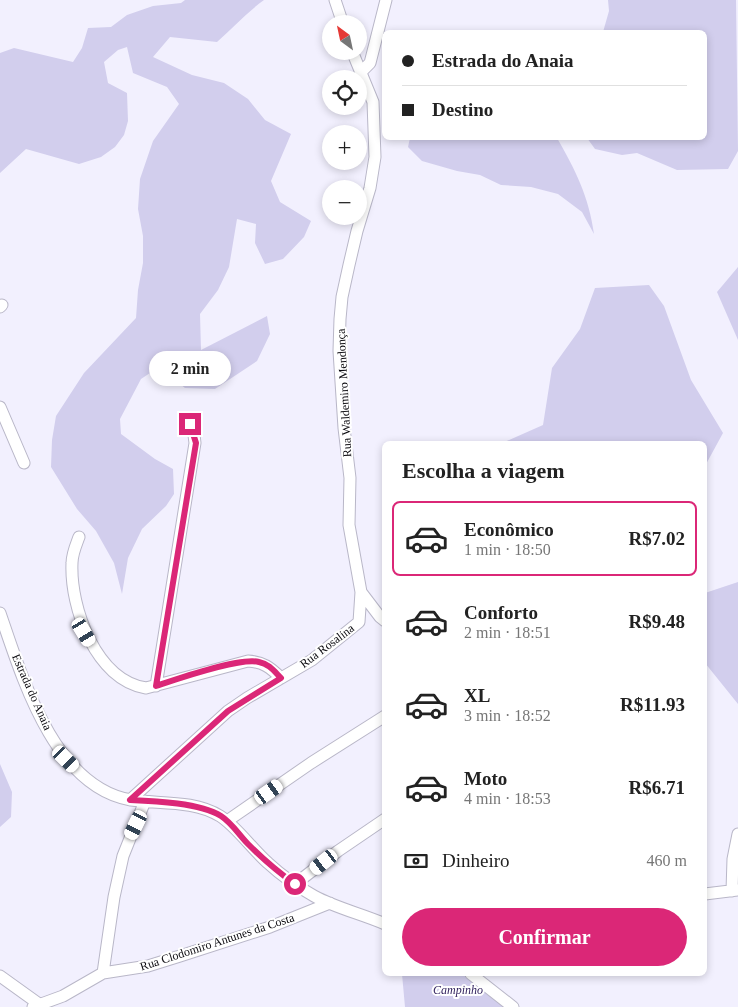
<!DOCTYPE html>
<html lang="pt">
<head>
<meta charset="utf-8">
<style>
  body { margin:0; font-family:Georgia,serif; background:#f6f6f6; color:#222; height:100vh; display:flex; flex-direction:column; font-size:19px; white-space:nowrap }
  * { box-sizing:border-box; margin:0 }
  p { font-size:16px; color:#767676 }
  .icon { flex:none; width:28px; height:28px; fill:none; stroke:currentColor; stroke-width:2; stroke-linecap:round; stroke-linejoin:round }
  .map { position:relative; flex:1; overflow:hidden }
  .panel { position:absolute; left:382px; top:441px; width:325px; height:535px; display:flex; flex-direction:column; background:#fff; border-radius:8px; box-shadow:0 2px 8px #0003 }
  .panel>* { flex:none }
  .banner { position:absolute; left:382px; top:30px; width:325px; height:110px; border-radius:8px; box-shadow:0 2px 8px #0003; display:grid; align-content:center; height:110px; padding:0 20px; background:#fff }
  .needle { width:32px; rotate:327deg }
  .buttons { position:absolute; left:322px; top:15px; display:grid; gap:10px }
  .buttons a { display:grid; place-items:center; width:45px; height:45px; border-radius:50%; background:#fff; box-shadow:0 2px 8px #0003; font-size:25px }
  .end { position:absolute; width:22px; height:22px; margin:-11px; border:6px solid #db2777; background:#fff; box-shadow:0 0 0 2px #fff }
  .from { border-radius:50% }
  .bubble { position:absolute; height:35px; border-radius:18px; background:#fff; box-shadow:0 2px 8px #0003; font-size:16px; font-weight:700; line-height:35px; text-align:center }
  .car { position:absolute; width:15px; height:30px; margin:-15px -8px; border-radius:6px; box-shadow:0 0 4px 1px #0007; background:linear-gradient(#fff 24%,#345 0 40%,#fff 0 76%,#345 0 86%,#fff 0) }
  .banner b { display:flex; align-items:center; gap:18px; height:48px; font-size:19px }
  .banner b+b { border-top:1px solid #e0e0e0 }
  .banner i { width:12px; height:12px; background:#222 }
  ul { padding:0; list-style:none }
  li { display:flex; align-items:center; gap:15px; height:75px; margin:0 10px 8px; padding:0 10px; border:2px solid transparent; border-radius:8px }
  li div { flex:1 }
  li b { display:block; font-size:19px }
  li em { font-style:normal; font-weight:700 }
  li.selected { border-color:#db2777 }
  li>.icon { width:45px; height:45px; stroke-width:1.5 }
  h2 { padding:0 20px; font-size:22px; line-height:60px }
  .pay { display:flex; align-items:center; gap:12px; height:55px; padding:0 20px; font-size:19px }
  .pay p { margin-inline-start:auto }
  .primary-button { display:flex; gap:10px; margin-top:auto; padding:10px 20px }
  .primary-button a { flex:1; height:58px; border-radius:30px; background:#db2777; color:#fff; font-size:20px; font-weight:700; line-height:58px; text-align:center }
  .map>svg:first-child { display:block }
</style>
</head>
<body>
<div class="map">
<svg width="738" height="1007" viewBox="0 0 738 1007">
  <rect width="100%" height="100%" fill="#f2f0fe"/>
  <path fill="#d2ceed" d="M185,0H264C246,13 233,28 217,42L170,37L153,57L192,75L224,83L248,99L265,120L291,134L271,181L280,202L311,221L304,237L283,259L265,264L255,243L256,224L237,219L229,267L218,290L200,314L201,350L267,316L270,334L257,361L215,389L185,388L159,367L141,379L120,419L121,434L155,459L173,469L174,494L166,506L142,529L128,558L122,594L114,563L96,531L77,509L51,467L52,440L56,416L84,373L136,318L138,290L143,263V236L138,209L140,179L153,141L179,104L167,87L133,73L127,47L118,50L104,62L108,83L127,93L128,121L124,135L115,147L101,157L79,164L26,149L0,173V53L14,48L73,62L82,48L88,28L111,27L127,15L153,6L181,3Z
    M608,0H736L738,151L728,169L677,170L637,153L622,155L595,149L587,138H705V32H603L609,11Z
    M410,138H557C575,169 589,197 594,234L582,212L558,194L531,187L501,185L480,175L457,171L422,161L408,147Z
    M738,267V340L717,292Z
    M649,285L664,306L691,380L723,433L705,466V444H500L543,425L552,368L580,329L595,288Z
    M738,582V704L705,663V593Z
    M0,764L12,792L11,817L0,827Z
    M402,974H469L514,1007H405Z"/>
  <g fill="none" stroke-linecap="round" stroke-linejoin="round">
    <g stroke="#b9b7c8" stroke-width="13">
      <path id="minor" d="M335,0L343,24
        M352,51L373,102L375,157L370,188L357,231L349,265L342,297L340,319L339,351L344,428L350,478L349,525L361,592L380,617L385,621
        M360,73L370,63L386,0
        M0,307L2,305
        M0,407L24,463
        M79,537C76,545 72,554 72,563C70,608 96,680 146,688L248,661C263,662 270,667 281,678
        M0,613C22,677 54,787 131,800C160,804 194,800 220,816C235,825 253,850 268,863C282,876 298,887 314,896C336,908 362,914 385,924
        M156,686L195,443L194,435L190,424
        M130,800L228,711L247,698L312,660L359,622L361,592
        M227,821L311,763L385,716
        M295,884L338,851L385,819
        M732,891L733,859L738,834
        M705,894L738,890
        M103,973L114,897L123,856L145,801
        M471,974L513,1007
        M0,976L39,1004
        M33,1007L63,996L103,973L148,966L180,956L270,927L330,903"/>
    </g>
    <use href="#minor" stroke="#fff" stroke-width="11"/>
  </g>
  <g fill="none" stroke-linecap="round" stroke-linejoin="round">
    <path stroke="#db2777" stroke-width="6" d="M190,424L196,443L156,686C177,679 240,657 259,662C269,664 274,671 281,678L228,711L130,800C156,801 200,803 221,816C232,823 239,835 248,844C263,859 278,872 295,884"/>
  </g>
  <g text-anchor="middle" stroke-width="4" stroke-linejoin="round" paint-order="stroke">
    <g font-size="12" fill="#0c0b10" stroke="#fff">
      <text transform="translate(344 393) rotate(-93)" y="4">Rua Waldemiro Mendonça</text>
      <text transform="translate(327 646) rotate(-37)" y="4">Rua Rosalina</text>
      <text transform="translate(32 692) rotate(66)" y="4">Estrada do Anaia</text>
      <text transform="translate(217 942) rotate(-18)" y="4">Rua Clodomiro Antunes da Costa</text>
    </g>
    <g font-size="12" font-style="italic" fill="#33245f" stroke="#fff">
      <text x="458" y="994">Campinho</text>
    </g>
  </g>
</svg>
<div class="buttons">
<a><svg class="needle" viewBox="-14 -14 28 28"><path d="M0-13l5 13h-10z" fill="#e53935"/><path d="M0 13l5-13h-10z" fill="#767676"/></svg></a>
<a><svg class="icon" aria-label="locate" viewBox="0 0 24 24"><circle cx="12" cy="12" r="6"/><path d="M12 2v4M12 18v4M2 12h4M18 12h4"/></svg></a>
<a>+</a>
<a>−</a>
</div>
<i class="end from" style="left:295px;top:884px"></i>
<i class="end" style="left:190px;top:424px"></i>
<div class="bubble" style="left:149px;top:351px;width:82px">2 min</div>
<i class="car" style="left:84px;top:632px;rotate:149deg"></i>
<i class="car" style="left:66px;top:759px;rotate:135deg"></i>
<i class="car" style="left:269px;top:792px;rotate:55deg"></i>
<i class="car" style="left:136px;top:825px;rotate:206deg"></i>
<i class="car" style="left:324px;top:862px;rotate:232deg"></i>
<div class="banner">
<b><i class="from"></i>Estrada do Anaia</b>
<b><i></i>Destino</b>
</div>
<section class="panel">
<h2>Escolha a viagem</h2>
<ul>
<li class="selected"><svg class="icon" aria-label="car" viewBox="0 0 24 24"><path d="M5 17H2v-5l4-1 3-4h7l3 4 3 1v5h-3M9 17h6M6 11h13"/><circle cx="7" cy="17" r="2"/><circle cx="17" cy="17" r="2"/></svg><div><b>Econômico</b><p>1 min · 18:50</p></div><em>R$7.02</em></li>
<li><svg class="icon" aria-label="car" viewBox="0 0 24 24"><path d="M5 17H2v-5l4-1 3-4h7l3 4 3 1v5h-3M9 17h6M6 11h13"/><circle cx="7" cy="17" r="2"/><circle cx="17" cy="17" r="2"/></svg><div><b>Conforto</b><p>2 min · 18:51</p></div><em>R$9.48</em></li>
<li><svg class="icon" aria-label="car" viewBox="0 0 24 24"><path d="M5 17H2v-5l4-1 3-4h7l3 4 3 1v5h-3M9 17h6M6 11h13"/><circle cx="7" cy="17" r="2"/><circle cx="17" cy="17" r="2"/></svg><div><b>XL</b><p>3 min · 18:52</p></div><em>R$11.93</em></li>
<li><svg class="icon" aria-label="car" viewBox="0 0 24 24"><path d="M5 17H2v-5l4-1 3-4h7l3 4 3 1v5h-3M9 17h6M6 11h13"/><circle cx="7" cy="17" r="2"/><circle cx="17" cy="17" r="2"/></svg><div><b>Moto</b><p>4 min · 18:53</p></div><em>R$6.71</em></li>
</ul>
<div class="pay"><svg class="icon" aria-label="cash" viewBox="0 0 24 24"><path d="M3 7h18v10H3z"/><circle cx="12" cy="12" r="2"/></svg>Dinheiro<p>460 m</p></div>
<div class="primary-button"><a>Confirmar</a></div>
</section>
</div>
</body>
</html>
